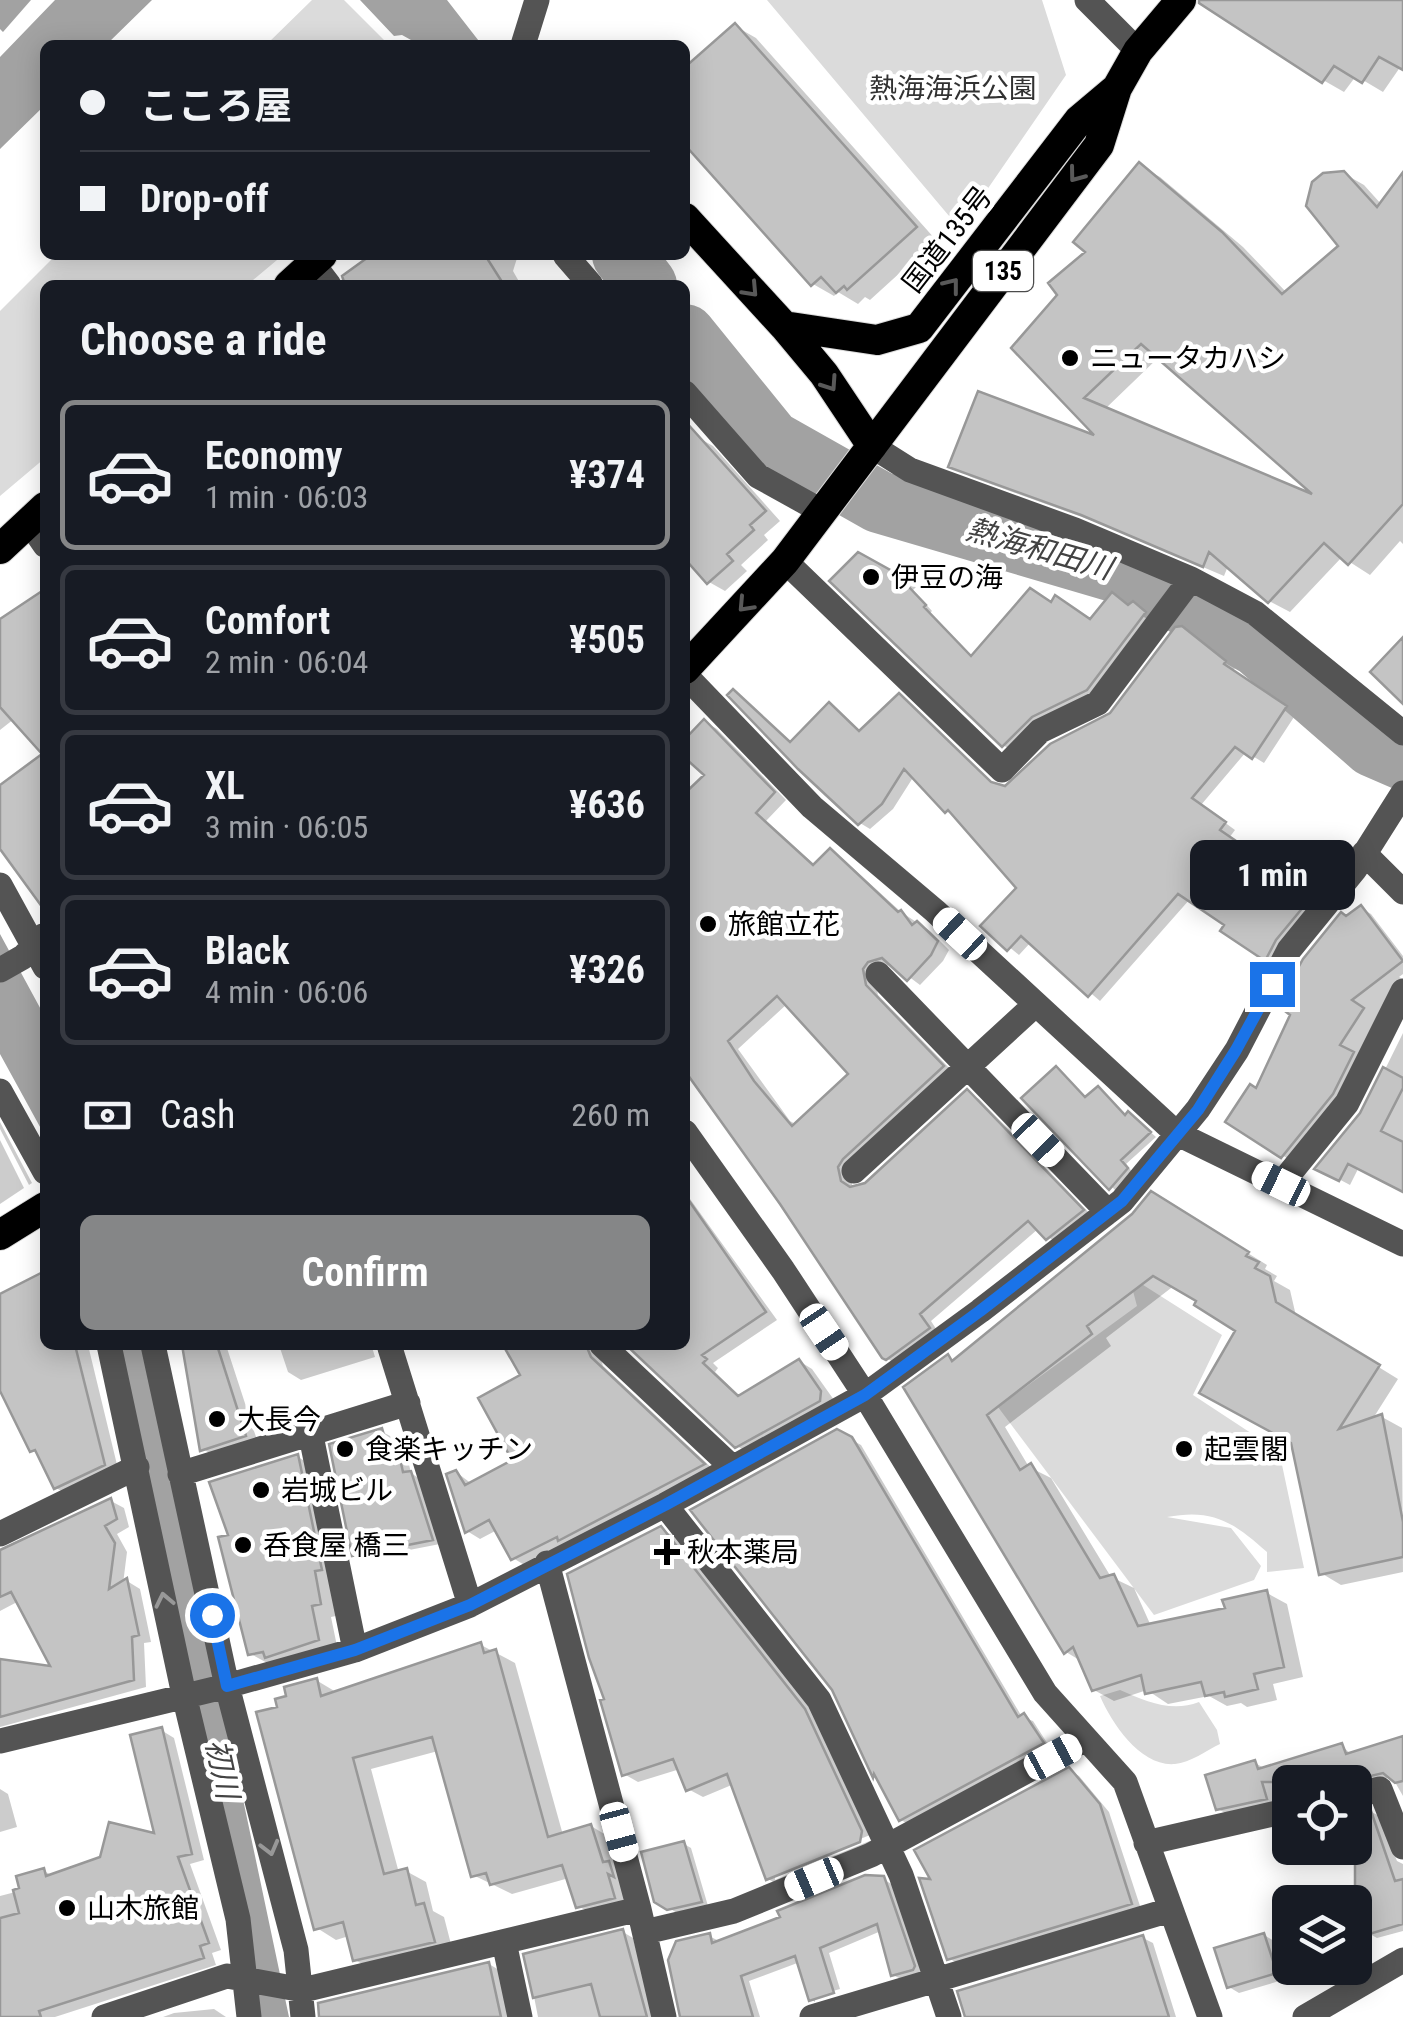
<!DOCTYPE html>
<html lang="en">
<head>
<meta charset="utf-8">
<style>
  body { margin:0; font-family:"Roboto Condensed","Noto Sans JP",sans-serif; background:#20242c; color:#f1f3f6; height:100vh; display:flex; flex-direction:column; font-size:38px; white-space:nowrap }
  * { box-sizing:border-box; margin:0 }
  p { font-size:32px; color:#9ea1a6 }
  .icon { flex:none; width:55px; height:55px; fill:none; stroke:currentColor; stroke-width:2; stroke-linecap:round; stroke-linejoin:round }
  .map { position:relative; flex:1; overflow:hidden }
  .panel { position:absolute; left:40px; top:280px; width:650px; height:1070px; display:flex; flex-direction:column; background:#171b24; border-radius:15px; box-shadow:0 5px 25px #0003 }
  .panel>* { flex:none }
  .hud { position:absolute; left:40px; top:40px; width:650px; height:220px; border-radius:15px; box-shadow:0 5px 25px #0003; display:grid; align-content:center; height:220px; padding:0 40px; background:#171b24 }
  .tools { position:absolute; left:1272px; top:1765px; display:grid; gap:20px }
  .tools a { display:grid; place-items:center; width:100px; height:100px; border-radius:15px; background:#171b24; box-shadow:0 5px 25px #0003; font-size:50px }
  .end { position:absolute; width:45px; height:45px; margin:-22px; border:12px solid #1a73e8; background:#fff; box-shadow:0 0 0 5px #fff }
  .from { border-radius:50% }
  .bubble { position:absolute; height:70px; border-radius:15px; background:#171b24; box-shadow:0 5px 25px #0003; font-size:32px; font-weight:700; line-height:70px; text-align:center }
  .car { position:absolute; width:30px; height:60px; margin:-30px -15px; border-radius:12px; box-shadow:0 0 8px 2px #0007; background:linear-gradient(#fff 24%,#345 0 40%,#fff 0 76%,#345 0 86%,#fff 0) }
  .hud b { display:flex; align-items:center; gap:35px; height:95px; font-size:38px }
  .hud b+b { border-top:2px solid #363941 }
  .hud i { width:25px; height:25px; background:#f1f3f6 }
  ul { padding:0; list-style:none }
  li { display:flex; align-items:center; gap:30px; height:150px; margin:0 20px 15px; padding:0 20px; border:5px solid #363941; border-radius:15px }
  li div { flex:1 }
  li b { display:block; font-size:38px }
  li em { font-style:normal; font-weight:700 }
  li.current { border-color:#858687 }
  li>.icon { width:90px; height:90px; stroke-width:1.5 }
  h2 { padding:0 40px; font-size:45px; line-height:120px }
  .pay { display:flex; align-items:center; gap:25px; height:110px; padding:0 40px; font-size:38px }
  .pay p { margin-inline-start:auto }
  .primary-button { display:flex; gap:20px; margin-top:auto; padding:20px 40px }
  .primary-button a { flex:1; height:115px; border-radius:15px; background:#858687; color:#fff; font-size:40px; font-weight:700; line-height:115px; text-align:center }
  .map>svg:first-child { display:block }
</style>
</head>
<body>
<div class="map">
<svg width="1403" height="2017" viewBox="0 0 1403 2017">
  <rect width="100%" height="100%" fill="#fff"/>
  <path fill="#dbdbdb" d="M312,0H344L389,45H266Z
    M767,0H1042L1066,75L960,229Z
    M56,255H283L247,285H45V458L0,496V311Z
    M1129,1276L1222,1335L1193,1395L1260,1439L1275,1432L1304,1568L1267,1572V1552C1234,1523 1214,1508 1167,1517L1231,1528L1261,1566L1254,1580L1154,1615L998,1407L1137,1306Z
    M1120,1690C1146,1701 1171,1713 1199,1702L1217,1730L1220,1744C1207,1750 1190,1763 1175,1764C1141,1767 1112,1724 1100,1696Z"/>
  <path fill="#a2a2a2" d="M0,0H152L106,45H45V105L0,149Z
    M360,0H447L482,45H420L402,35L394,36Z
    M0,934L45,1017V1136L0,1054Z
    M117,1345H147L289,2017H257Z"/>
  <path fill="#fff" d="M31,0H55L0,57V29L3,32Z"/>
  <path fill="#0003" fill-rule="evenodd" d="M1226,0H1403V63L1383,92L1356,76L1344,92L1323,80Z
    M735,26L756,38L936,240L870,300L865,297L858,304L838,292L834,296L813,284L685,141V71Z
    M1139,166L1160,177L1243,247L1287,293L1342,247L1343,173L1364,185L1382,205L1403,176V544L1400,541L1370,575L1342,557L1290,612L1269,601L1228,566L1224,576L1104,525L971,477L950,465L1104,441L1014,348L1060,295ZM1159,357L1323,501L1104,410Z
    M375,255H518L513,271L521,285H348Z
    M697,437L713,446L780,521L764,535L768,540L741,565L747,571L725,591L709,582L685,542V440Z
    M858,555L916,587L913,590L932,611L930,613L973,657L1052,605L1091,622L1130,607L1141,609L1152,618L1095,694L1011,750L1003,745Z
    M45,592V754L14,719L0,730V622Z
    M1193,636L1235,668L1233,671L1296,714L1264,763L1246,752L1201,805L1235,830L1229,838L1323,901L1276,965L1223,930L1227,924L1190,899L1100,1001L1031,942L1019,955L984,926L1020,888L957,817L946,811L914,776L893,809L870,829L860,823L733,692L792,743L830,705L861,732L899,696L909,702L996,786L1006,789L1112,715Z
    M705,722L717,729L786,800L766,821L816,866L830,851L842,858L901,912L930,931L949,950L943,961L920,985L892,964L880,968L874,976L878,995L955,1074L850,1175L853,1189L866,1185L967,1092L979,1099L1094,1218L1059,1245L1038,1229L931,1321L940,1335L897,1364L884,1357L685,1067V797L707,775L685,754V743ZM787,1004L852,1074L797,1125L790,1121L738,1049Z
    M1361,908L1371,914L1403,956V974L1399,977L1403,979L1343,1100L1293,1162L1229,1121L1257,1091L1294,1014L1301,982L1347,919Z
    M1403,1033V1190L1359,1167L1350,1185L1318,1168L1364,1112Z
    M1056,1069L1087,1099L1098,1089L1104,1092L1127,1116L1135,1118L1156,1137L1126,1164L1133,1173L1117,1192L1024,1098Z
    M0,1122L32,1183L29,1185L0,1129Z
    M0,1140L24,1188L0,1204Z
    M685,1192L777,1320L713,1363L718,1368L715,1372L741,1397L799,1361L812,1369L834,1400L750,1454L737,1446L629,1345H685Z
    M1172,1206L1267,1265L1265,1269L1277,1276L1274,1281L1290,1290L1296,1316L1398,1379L1372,1420L1382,1417L1402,1428L1403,1572L1341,1585L1321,1573L1293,1442L1238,1330L1175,1285L1106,1338L1111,1346L1005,1427L1029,1467L1051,1478L1111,1577L1134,1588L1151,1626L1228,1609L1267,1593L1287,1604L1303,1677L1273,1684L1277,1700L1247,1707L1241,1703L1227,1706L1209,1696L1168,1704L1147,1690L1114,1701L1094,1690L1081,1661L1066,1652L948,1357L955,1361Z
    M45,1274V1345H88L119,1473L71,1496L56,1488L40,1455L32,1450L0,1385V1297Z
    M184,1345H226L258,1443L216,1457L203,1449Z
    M279,1345H376L372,1347L375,1357L301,1380L288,1372Z
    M506,1345H603L598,1350L603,1366L716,1472L526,1566L513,1558L497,1530L480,1539L467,1531L456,1472L472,1484L515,1461L524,1376Z
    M381,1431L390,1436L394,1446L406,1452L411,1473L420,1479L440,1544L363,1559L354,1554Z
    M837,1432L861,1445L1022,1717L1033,1721L1051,1749L910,1825L901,1820Z
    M298,1457L318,1469L341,1615L331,1617L338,1651L271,1665L251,1654Z
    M111,1501L124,1508L129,1527L117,1534L127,1552L123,1584L127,1581L140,1589L151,1642L144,1643L146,1687L0,1727V1662L54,1670L19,1601L0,1611V1552Z
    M660,1528L675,1537L819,1719L876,1840L782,1887L768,1879L734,1784L703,1797L688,1789L680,1769L638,1782L624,1774ZM870,1835L872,1840L775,1880V1874Z
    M481,1645L515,1663L563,1835L591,1826L611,1838L633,1909L598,1917L578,1906L569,1878L512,1894L473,1875L438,1751L371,1769L399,1873L406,1871L426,1882L433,1911L444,1917L453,1952L375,1971L355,1960L349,1936L336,1940L317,1928L280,1709L316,1680L336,1692Z
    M161,1730L174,1738L204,1860L190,1864L221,1950L212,1953L216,1965L55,2017H0V1896L23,1890L44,1871L53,1876L158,1836Z
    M1403,1741V1796L1392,1777L1361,1783L1290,1782V1799L1227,1814L1218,1809L1255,1763L1264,1768L1342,1746L1352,1755Z
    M1069,1770L1079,1776L1109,1812L1141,1909L958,1964L949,1958L934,1882Z
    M0,1789L8,1794L17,1827L0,1832Z
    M1370,1811L1379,1816L1397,1861L1403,1864V1931L1377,1938L1368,1933L1363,1893L1349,1848H1355V1812Z
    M684,1844L691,1848L708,1906L677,1913L656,1900Z
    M883,1879L893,1885L924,1973L903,1980L893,1975L881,1931L829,1953L840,1989L815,1996V2002L811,1999L800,1962L749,1981L760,2017H681L709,1936L721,1942Z
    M623,1932L633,1938L654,2017H538L526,1956Z
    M1264,1935L1274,1941L1286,1979L1239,1993L1229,1987Z
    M1143,1938L1153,1943L1176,2017H967Z
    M489,1964L499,1970L511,2017H338Z
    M214,2009L226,2017H163L174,2013Z"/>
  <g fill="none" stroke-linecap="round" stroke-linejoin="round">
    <path stroke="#a2a2a2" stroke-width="62" d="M623,255L646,285
      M685,335L771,441L879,502L1138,578L1258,646L1373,746L1403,759"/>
  </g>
  <path fill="#c4c4c4" stroke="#989898" stroke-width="2.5" fill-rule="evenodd" d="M1199,0H1403V70L1379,57L1362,83L1334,66L1322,83L1199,3Z
    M735,23L917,227L847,290L844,286L836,293L821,277L811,286L685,145V67Z
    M1139,162L1222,232L1282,294L1338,246L1306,206L1312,182L1323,173L1344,171L1377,207L1403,172V504L1348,565L1324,543L1268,603L1209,552L1203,567L1081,515L948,467L978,391L1094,435L1011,348L1057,295L1048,283L1085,252L1073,242ZM1141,344L1312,494L1084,398Z
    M371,255H485L504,285H345L342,276Z
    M685,421L766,511L750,525L754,530L727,554L733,561L707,584L685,559Z
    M858,552L910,581L907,585L926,605L924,607L971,656L1030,588L1051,602L1055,595L1090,619L1112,592L1128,605L1133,601L1146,612L1087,690L1032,717L1002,747L829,581Z
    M45,589V911L0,849V785L42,754L0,707V619Z
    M1182,626L1226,661L1224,664L1287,706L1252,759L1235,747L1192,798L1226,822L1220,830L1314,894L1276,940L1265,961L1220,931L1224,925L1178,894L1088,997L1021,936L1007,951L980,926L1016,888L948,810L945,813L904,769L882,804L858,825L798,769L727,695L733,689L790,742L829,702L859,731L899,693L991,782L1005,786L1050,744L1110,713L1175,627Z
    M1403,637V704L1370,672Z
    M704,719L775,792L756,813L813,865L830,848L898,912L901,910L912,925L917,921L938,941L931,955L907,981L882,958L868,962L863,969L866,985L944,1066L843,1159L838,1167L841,1181L850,1187L865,1183L967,1089L1084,1210L1046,1240L1028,1221L920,1314L930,1328L886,1360L882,1358L780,1204L685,1071V793L704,775L685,758V739ZM777,996L848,1074L792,1126L754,1081L728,1041Z
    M1361,905L1403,961L1352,1000L1364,1008L1340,1045L1354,1052L1333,1094L1281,1158L1225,1122L1250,1084L1256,1088L1290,1015L1281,1008L1297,982L1292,979L1303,959L1341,912L1346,916Z
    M1056,1066L1085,1097L1098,1086L1125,1115L1128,1111L1151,1132L1121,1160L1128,1168L1109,1190L1021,1098Z
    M1383,1067L1403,1078V1088L1381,1131L1403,1142V1192L1348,1164L1339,1181L1314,1169L1360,1113Z
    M1151,1191L1249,1252L1246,1256L1259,1262L1255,1268L1270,1276L1276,1302L1380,1365L1339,1429L1382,1414L1403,1522V1557L1319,1575L1291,1443L1199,1393L1235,1331L1194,1305L1196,1301L1153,1276L1087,1326L1092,1334L987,1415L1020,1470L1031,1463L1100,1578L1114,1574L1138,1626L1225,1608L1222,1600L1267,1590L1284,1667L1254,1674L1258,1689L1225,1697L1224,1692L1205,1696L1201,1682L1145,1694L1141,1675L1092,1691L1073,1647L1064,1654L903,1387L948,1354L952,1361L1132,1214Z
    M685,1195L766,1312L702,1355L707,1359L703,1363L738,1396L799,1359L821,1391L820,1401L735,1448L626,1345H685Z
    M45,1271V1345H75L105,1465L54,1489L35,1450L30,1452L0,1391V1294Z
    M182,1345H217L246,1436L200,1451Z
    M503,1345H586L591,1357L705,1464L558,1541L557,1537L511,1560L489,1520L465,1533L446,1474L456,1470L465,1485L512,1460L478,1398L520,1375Z
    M382,1428L386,1442L397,1445L403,1472L411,1471L433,1540L352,1556L329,1444Z
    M837,1429L852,1437L1018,1717L1024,1713L1044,1743L899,1821L874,1774L873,1778L832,1690L690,1510Z
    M298,1454L322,1570L315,1571L321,1604L312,1606L319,1640L265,1658L263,1652L248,1655L218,1537L228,1535L209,1482Z
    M111,1498L117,1519L105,1526L115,1543L109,1589L127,1578L139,1635L132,1637L134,1680L0,1717V1659L50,1666L11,1592L0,1597V1550Z
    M661,1526L805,1709L862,1831L860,1842L766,1880L727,1774L686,1791L673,1759L622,1776L600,1700L604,1699L589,1658L567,1574Z
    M481,1642L484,1653L496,1649L548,1837L591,1824L603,1862L609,1861L614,1877L608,1874L615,1898L576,1908L562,1865L490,1885L486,1873L471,1877L432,1737L353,1758L384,1874L407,1868L416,1905L424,1903L435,1942L353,1961L343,1922L314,1930L256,1712L277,1707L275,1699L286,1696L284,1687L317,1678L321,1696Z
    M162,1727L192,1854L178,1857L209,1943L200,1946L204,1958L39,2011L41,2017H0V1918L19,1913L13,1890L19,1888L16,1876L44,1868L46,1876L100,1857L109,1822L154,1833L130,1735Z
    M1403,1736V1781L1395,1783L1383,1773L1345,1782H1262L1267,1799L1216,1810L1205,1775L1255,1760L1258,1769L1342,1743L1346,1754Z
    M1069,1767L1100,1804L1132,1904L947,1960L919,1878L930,1879L914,1850Z
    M1370,1808L1395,1881L1403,1879V1924L1366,1935L1355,1900V1811Z
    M684,1841L702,1902L667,1910L654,1902L641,1852Z
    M865,1875L884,1876L915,1966L913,1970L891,1976L877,1924L820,1948L834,1993L809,2001L795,1956L741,1976L753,2017H680L668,1960L676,1941L710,1933L712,1943L780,1917L777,1911Z
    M623,1929L647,2017H600L591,1984L533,1998L523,1954Z
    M1264,1933L1277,1973L1227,1988L1214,1948Z
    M1143,1935L1169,2017H965L957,1991Z
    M489,1962L501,2017H319L318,2003Z"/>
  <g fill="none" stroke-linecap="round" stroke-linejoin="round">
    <g stroke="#dbdbdb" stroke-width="32">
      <path id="highway" d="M685,218L784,326L877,340L919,328L1079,120L1117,88
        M289,285L322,255
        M784,326L824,374L872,446
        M0,549L45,507
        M685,669L785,561L1099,145L1117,88L1138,51L1181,0
        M0,1235L45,1207"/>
    </g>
    <path stroke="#545454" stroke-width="25" d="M1087,0L1138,51
      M523,45L537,0
      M565,255L591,285
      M313,264L329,285
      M685,393L758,476L823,512
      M872,446L910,470L1075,530L1191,579L1255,613L1403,733
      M29,522L45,545
      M785,561L1002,770L1040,731L1098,703L1191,579
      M685,675L812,807L935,911L1176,1133L1403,1244
      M1364,853L1403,892
      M0,885L45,967
      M0,970L23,957L43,936
      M878,974L1108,1212
      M0,1091L45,1172
      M685,1132L783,1270L865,1395L1045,1693L1125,1782L1210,2017
      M854,1171L1036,1004
      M1281,1184L1347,1103L1403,991
      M109,1345L184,1695L238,1919L249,2017
      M153,1345L227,1686L296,1950L303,2017
      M392,1345L390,1348L470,1605
      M602,1345L732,1467
      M310,1431L355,1650
      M180,1474L408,1403
      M665,1505L819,1700L901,1875L949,2017
      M0,1534L137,1467
      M547,1563L639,1909L664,2017
      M0,1741L227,1686L355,1650L470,1605L665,1505L865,1395L980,1311L1122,1201L1198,1109L1237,1050L1289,950L1355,869L1403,793
      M1355,1795L1380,1789L1403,1847
      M1146,1843L1290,1810
      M645,1932L734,1911L871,1855L1086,1739
      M504,1942L520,2017
      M104,2017L227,1976L303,1990L639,1909
      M812,2017L1170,1910
      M1305,2017L1403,1960"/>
    <use href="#highway" stroke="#000" stroke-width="30"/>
  </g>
  <defs><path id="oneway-chevron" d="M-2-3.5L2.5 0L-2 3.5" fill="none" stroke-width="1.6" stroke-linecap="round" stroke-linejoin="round" transform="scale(2.5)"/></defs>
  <g stroke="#595959">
    <use href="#oneway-chevron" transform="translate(1076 175) rotate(127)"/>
    <use href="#oneway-chevron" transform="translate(952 285) rotate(-52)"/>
    <use href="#oneway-chevron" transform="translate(751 290) rotate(47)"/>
    <use href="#oneway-chevron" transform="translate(830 384) rotate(56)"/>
    <use href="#oneway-chevron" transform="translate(745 605) rotate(133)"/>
  </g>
  <g stroke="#989898">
    <use href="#oneway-chevron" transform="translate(164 1600) rotate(-102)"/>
    <use href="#oneway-chevron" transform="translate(270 1848) rotate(75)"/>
  </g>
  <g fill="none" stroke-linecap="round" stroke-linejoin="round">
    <path stroke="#1a73e8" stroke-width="12" d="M212,1615L227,1686L355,1650L470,1605L665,1505L865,1395L980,1311L1122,1201L1198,1110L1236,1050L1272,984"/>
  </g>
  <g fill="#000" stroke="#fff" stroke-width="4">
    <circle cx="1070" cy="358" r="10"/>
    <circle cx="871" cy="577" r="10"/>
    <circle cx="708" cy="924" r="10"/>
    <circle cx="217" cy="1419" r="10"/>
    <circle cx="345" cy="1449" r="10"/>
    <circle cx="1184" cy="1449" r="10"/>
    <circle cx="261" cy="1490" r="10"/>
    <circle cx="243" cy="1545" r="10"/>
    <path d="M662 1537h10v10h10v10h-10v10h-10v-10h-10v-10h10z"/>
    <circle cx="67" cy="1908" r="10"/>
  </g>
  <g text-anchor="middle" stroke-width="9" stroke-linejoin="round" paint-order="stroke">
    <rect fill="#fff" stroke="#4c4c4c" stroke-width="2.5" x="973" y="251" width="60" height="40" rx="8"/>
    <g font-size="25" font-weight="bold" fill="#000">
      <text x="1003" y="280">135</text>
    </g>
    <g font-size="28" fill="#323232" stroke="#fff">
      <text x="953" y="98">熱海海浜公園</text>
    </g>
    <g font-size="28" fill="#000" stroke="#fff">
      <text transform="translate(947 239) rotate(-52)" y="10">国道135号</text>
    </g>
    <g font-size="28" fill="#000" stroke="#fff" text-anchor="start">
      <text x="1090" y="368">ニュータカハシ</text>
      <text x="891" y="587">伊豆の海</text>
      <text x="728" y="934">旅館立花</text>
      <text x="237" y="1429">大長今</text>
      <text x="365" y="1459">食楽キッチン</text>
      <text x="1204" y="1459">起雲閣</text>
      <text x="281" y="1500">岩城ビル</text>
      <text x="263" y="1555">呑食屋 橋三</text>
      <text x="687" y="1562">秋本薬局</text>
      <text x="87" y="1918">山木旅館</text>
    </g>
    <g font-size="30" font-style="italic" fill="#434343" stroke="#fff">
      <text transform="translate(1039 549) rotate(16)" y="10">熱海和田川</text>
      <text transform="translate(222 1769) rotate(78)" y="10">初川</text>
    </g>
  </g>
</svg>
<div class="tools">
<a><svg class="icon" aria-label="locate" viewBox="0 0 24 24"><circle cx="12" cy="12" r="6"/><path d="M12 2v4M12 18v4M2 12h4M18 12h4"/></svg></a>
<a><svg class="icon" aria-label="layers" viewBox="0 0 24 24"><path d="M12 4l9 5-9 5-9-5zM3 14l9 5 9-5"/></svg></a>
</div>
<i class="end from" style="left:212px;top:1615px"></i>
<i class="end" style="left:1272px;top:984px"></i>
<div class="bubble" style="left:1190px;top:840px;width:165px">1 min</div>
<i class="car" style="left:960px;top:934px;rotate:313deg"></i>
<i class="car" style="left:1038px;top:1140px;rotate:136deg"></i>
<i class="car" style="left:1281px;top:1184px;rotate:296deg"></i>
<i class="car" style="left:824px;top:1332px;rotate:146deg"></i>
<i class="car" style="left:1053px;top:1757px;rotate:62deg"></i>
<i class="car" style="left:619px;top:1832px;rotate:165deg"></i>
<i class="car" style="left:814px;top:1879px;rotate:247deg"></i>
<div class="hud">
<b><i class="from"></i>こころ屋</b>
<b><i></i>Drop-off</b>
</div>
<section class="panel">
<h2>Choose a ride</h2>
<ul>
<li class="current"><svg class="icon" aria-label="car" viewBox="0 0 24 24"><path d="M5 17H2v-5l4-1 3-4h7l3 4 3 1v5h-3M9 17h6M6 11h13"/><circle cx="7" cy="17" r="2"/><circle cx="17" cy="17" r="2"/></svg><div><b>Economy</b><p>1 min · 06:03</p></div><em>¥374</em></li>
<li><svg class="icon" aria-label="car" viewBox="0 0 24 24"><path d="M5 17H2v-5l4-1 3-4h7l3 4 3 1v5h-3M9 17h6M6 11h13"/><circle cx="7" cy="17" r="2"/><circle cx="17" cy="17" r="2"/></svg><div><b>Comfort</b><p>2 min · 06:04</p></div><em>¥505</em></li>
<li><svg class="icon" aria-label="car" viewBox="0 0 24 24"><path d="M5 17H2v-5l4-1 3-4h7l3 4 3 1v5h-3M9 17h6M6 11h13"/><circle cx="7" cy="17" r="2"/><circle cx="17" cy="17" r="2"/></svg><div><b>XL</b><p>3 min · 06:05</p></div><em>¥636</em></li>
<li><svg class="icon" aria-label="car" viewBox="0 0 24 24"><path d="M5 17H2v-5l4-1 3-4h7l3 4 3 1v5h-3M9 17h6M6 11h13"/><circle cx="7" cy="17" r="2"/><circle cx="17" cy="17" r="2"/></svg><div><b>Black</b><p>4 min · 06:06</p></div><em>¥326</em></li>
</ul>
<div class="pay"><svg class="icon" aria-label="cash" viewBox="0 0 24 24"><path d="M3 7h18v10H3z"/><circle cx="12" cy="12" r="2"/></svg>Cash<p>260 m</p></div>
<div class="primary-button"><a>Confirm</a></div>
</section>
</div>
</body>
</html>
